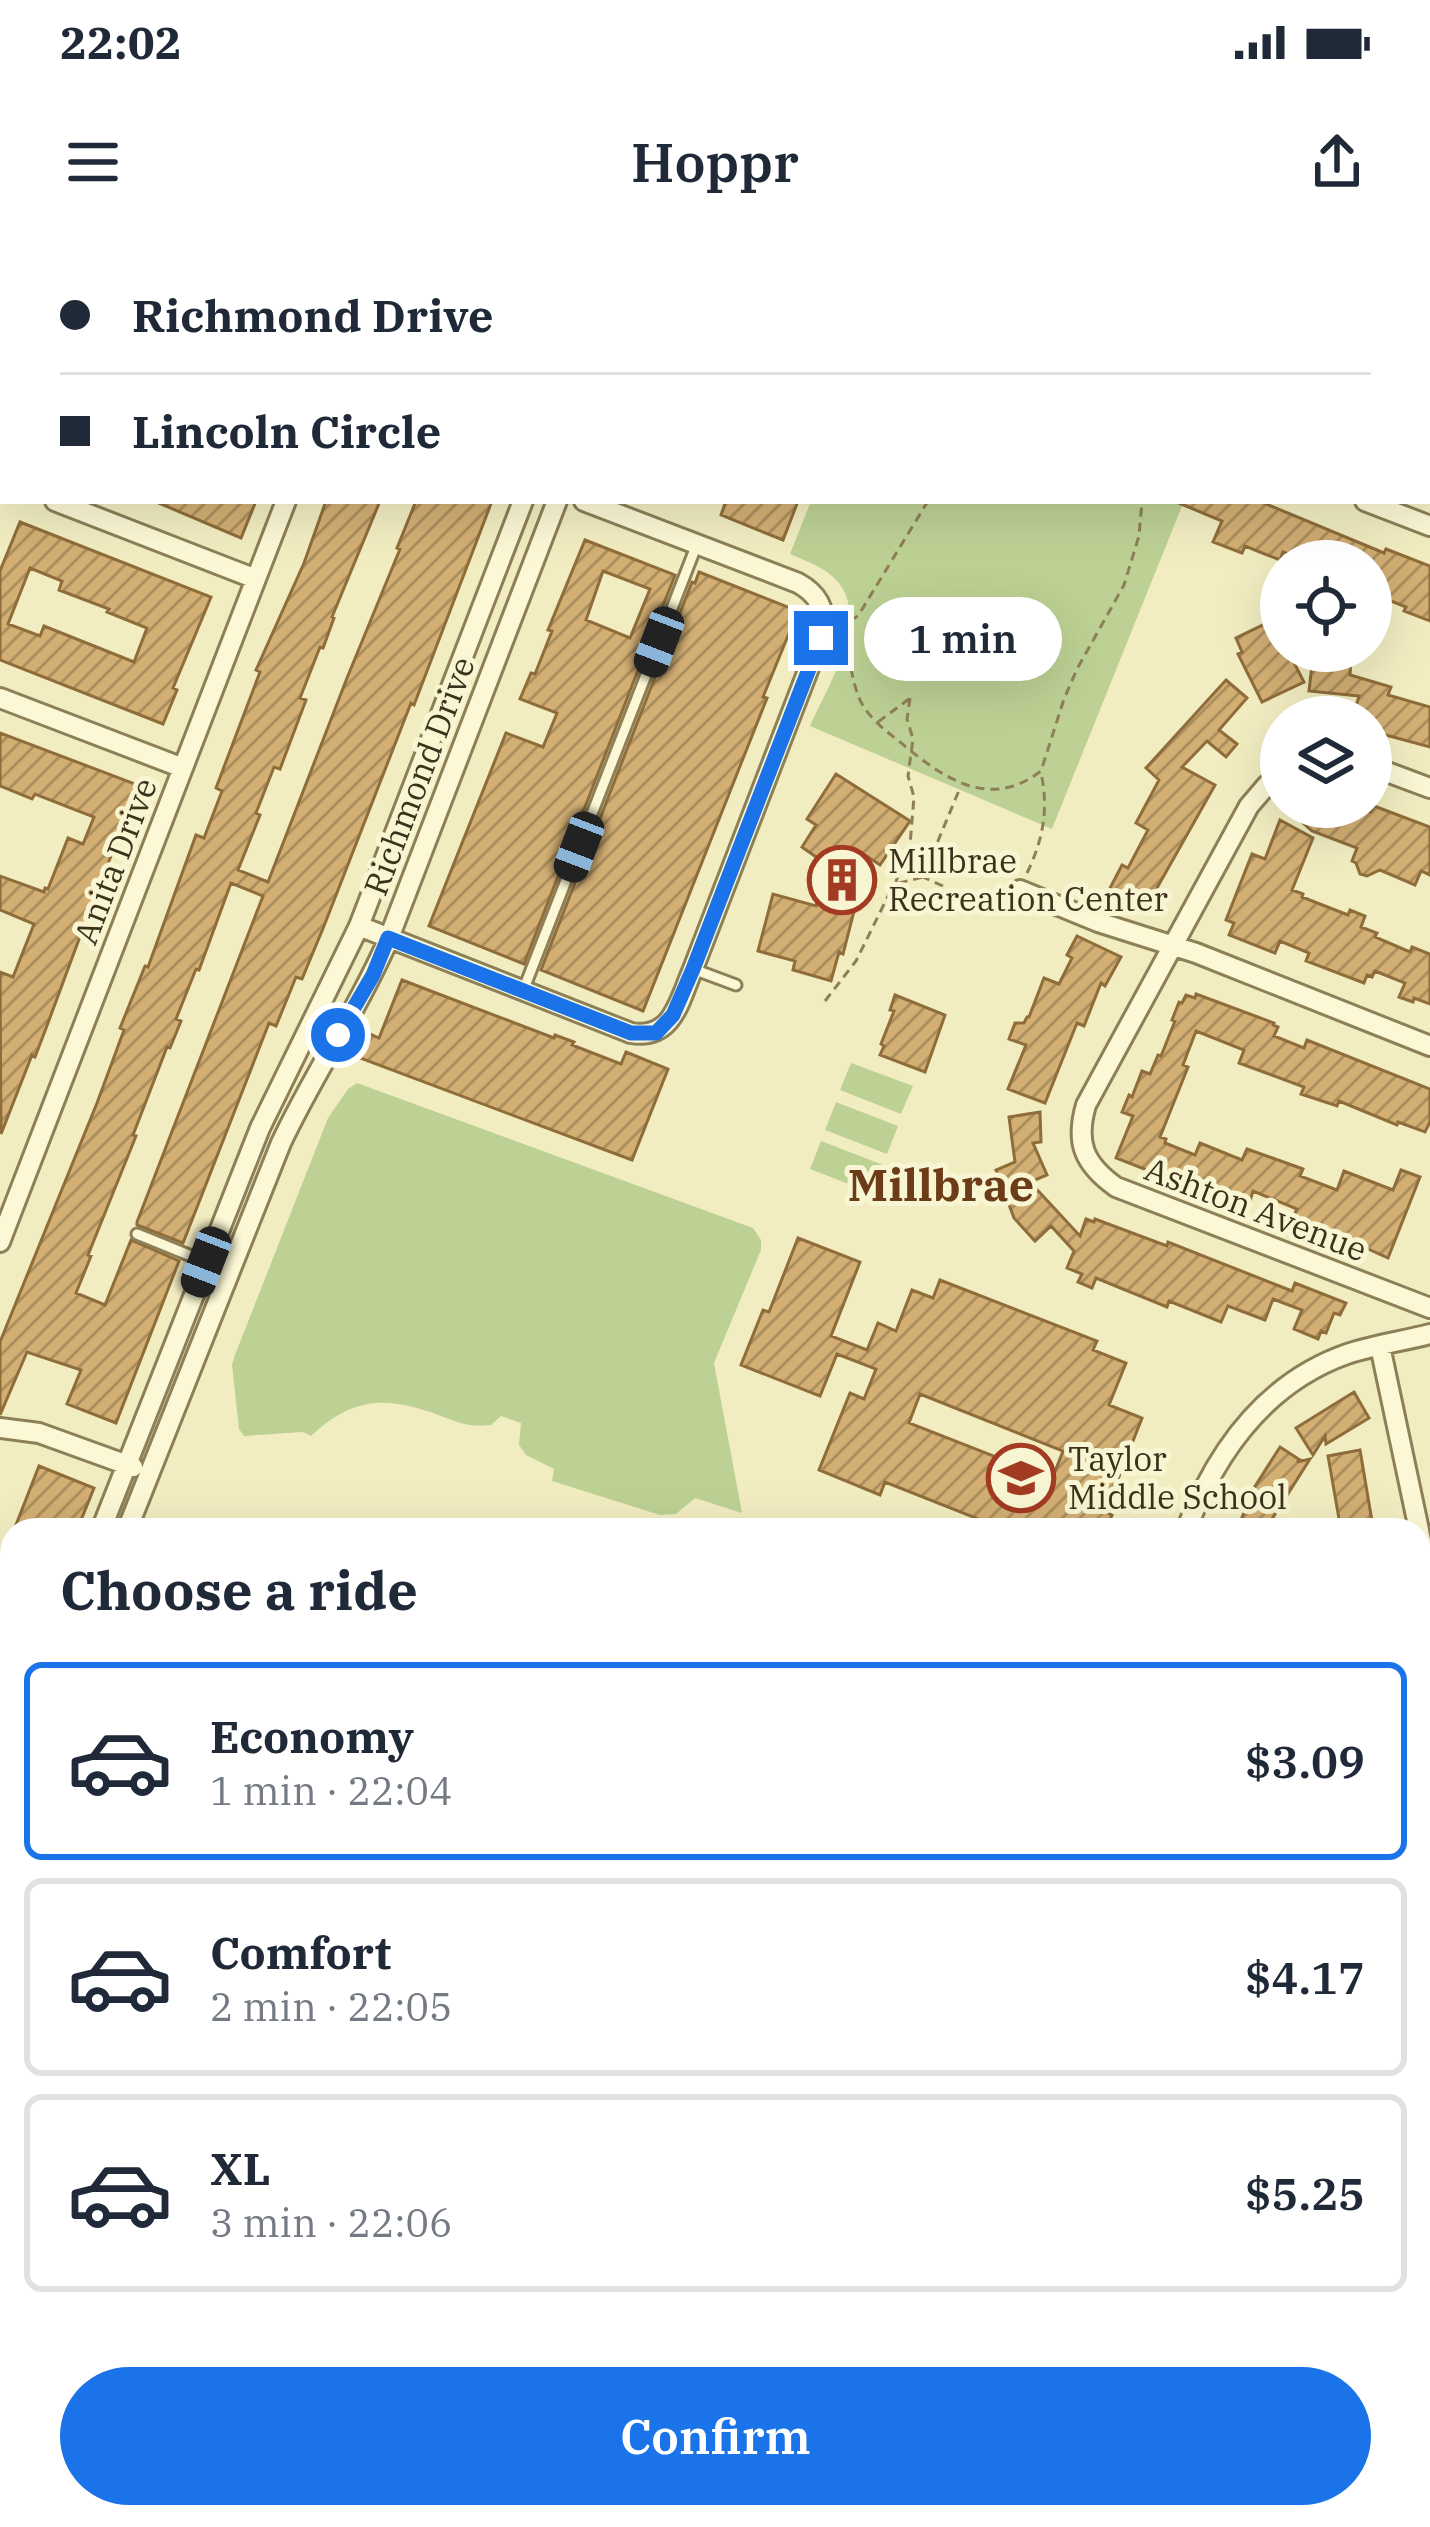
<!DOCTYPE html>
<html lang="en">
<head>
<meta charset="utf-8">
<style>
  body { margin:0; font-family:"IBM Plex Serif",serif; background:#f2f2f3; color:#1f2937; height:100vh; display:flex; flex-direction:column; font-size:45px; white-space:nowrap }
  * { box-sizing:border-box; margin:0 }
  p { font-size:39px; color:#747a83 }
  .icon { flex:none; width:66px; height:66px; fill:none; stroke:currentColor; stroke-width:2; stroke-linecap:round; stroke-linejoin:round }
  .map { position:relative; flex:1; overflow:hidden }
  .drawer { position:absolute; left:0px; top:1278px; width:1431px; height:1011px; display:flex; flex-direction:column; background:#fff; border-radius:36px 36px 0 0; box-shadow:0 12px 48px #0002 }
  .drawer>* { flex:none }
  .banner { position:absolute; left:0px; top:0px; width:1431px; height:264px; box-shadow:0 12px 48px #0002; display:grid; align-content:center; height:264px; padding:0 60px; background:#fff }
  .controls { position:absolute; left:1260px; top:300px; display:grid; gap:24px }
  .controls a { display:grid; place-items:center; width:132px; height:132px; border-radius:50%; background:#fff; box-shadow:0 12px 48px #0002; font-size:60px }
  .end { position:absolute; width:54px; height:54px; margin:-27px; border:15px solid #1a73e8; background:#fff; box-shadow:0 0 0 6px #fff }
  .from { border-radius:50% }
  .bubble { position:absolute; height:84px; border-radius:42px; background:#fff; box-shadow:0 12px 48px #0002; font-size:39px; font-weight:600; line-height:84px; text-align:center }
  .car { position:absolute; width:36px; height:72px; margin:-36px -18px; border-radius:15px; box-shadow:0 0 9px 3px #0007; background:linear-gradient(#222 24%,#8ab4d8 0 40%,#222 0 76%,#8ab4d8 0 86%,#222 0) }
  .banner b { display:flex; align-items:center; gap:42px; height:114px; font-size:45px }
  .banner b+b { border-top:3px solid #e0e1e3 }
  .banner i { width:30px; height:30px; background:#1f2937 }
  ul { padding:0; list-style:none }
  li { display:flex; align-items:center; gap:36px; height:198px; margin:0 24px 18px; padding:0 36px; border:6px solid #e0e1e3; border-radius:18px }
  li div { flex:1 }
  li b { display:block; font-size:45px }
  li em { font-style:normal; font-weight:600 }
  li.active { border-color:#1a73e8 }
  li>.icon { width:108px; height:108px; stroke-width:1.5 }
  h2 { padding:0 60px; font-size:54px; line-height:144px }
  .primary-button { display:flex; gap:24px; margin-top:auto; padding:24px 60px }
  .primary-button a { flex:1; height:138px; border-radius:72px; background:#1a73e8; color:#fff; font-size:48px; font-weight:600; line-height:138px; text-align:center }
  .status { display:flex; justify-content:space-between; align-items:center; height:84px; padding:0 60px; background:#fff; direction:ltr }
  .status svg { height:33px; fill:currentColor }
  header { display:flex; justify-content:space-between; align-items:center; height:156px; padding:0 60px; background:#fff; font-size:54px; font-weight:600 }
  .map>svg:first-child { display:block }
</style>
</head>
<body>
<div class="status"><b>22:02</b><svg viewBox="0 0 49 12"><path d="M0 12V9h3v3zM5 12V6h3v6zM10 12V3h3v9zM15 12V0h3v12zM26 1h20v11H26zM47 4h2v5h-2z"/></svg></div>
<header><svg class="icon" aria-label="menu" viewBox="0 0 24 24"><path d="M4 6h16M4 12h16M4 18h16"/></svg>Hoppr<svg class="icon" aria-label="share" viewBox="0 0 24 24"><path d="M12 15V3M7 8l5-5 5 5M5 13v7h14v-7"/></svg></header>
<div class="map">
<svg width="1430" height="2287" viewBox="0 0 1430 2287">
  <defs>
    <pattern id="building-hatch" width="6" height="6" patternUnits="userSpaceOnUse" patternTransform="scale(3)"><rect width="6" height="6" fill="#d3af74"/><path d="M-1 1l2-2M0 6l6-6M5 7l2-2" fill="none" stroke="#ac8f5e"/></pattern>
  </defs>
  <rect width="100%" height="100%" fill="#f2edc1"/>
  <path fill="#bdd194" d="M811,261H1184L1052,589L810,486C828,445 875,373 832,336C821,326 803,320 790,314Z
    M851,823L913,846L901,874L840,850Z
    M357,843L753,988L761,1000V1010L714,1123L742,1273L695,1258L676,1274L660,1275L552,1241L554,1229L526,1215L519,1205L521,1183L501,1176L491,1185C469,1188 456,1182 436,1174C384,1156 353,1157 311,1196L303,1192L244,1196L239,1189L232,1125L235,1115L328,878L348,849Z
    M836,862L898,886L887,914L825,890Z
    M821,901L883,925L872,953L810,929Z"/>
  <path fill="url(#building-hatch)" stroke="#8f6d3a" stroke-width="3" fill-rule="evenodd" d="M154,261H256L241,298Z
    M326,261H380L332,377L334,378L323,408L320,407L300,458L306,460L280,529L274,527L256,573L260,575L238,630L268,642L347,438L400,309L397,308L416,261H492L414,465L411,463L324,686L302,739L296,737L276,786L269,783L183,1003L137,985V982L263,656L231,643L199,730L196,729L176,779L181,781L170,808L167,807L133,895L136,896L88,1015L91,1016L76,1053L105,1065L131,1000L179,1021L116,1183L67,1164L81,1130L27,1112L0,1175V1102L97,863L124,790L120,788L145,726L148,727L196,595L204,598L222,551L216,548L260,432L256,430L304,323Z
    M726,261H798L783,300L721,275Z
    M1174,261H1259L1384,313L1386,309L1430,326V381L1404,371L1406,367L1371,353V321H1307L1283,312L1280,320L1245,306L1242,313L1213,302L1222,281Z
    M20,282L211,357L173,448L177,450L163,484L0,420V331ZM30,328L62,341L59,350L109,369L107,372L147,388L134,422L44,386L40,396L8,384Z
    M585,300L675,335L524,724L429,686L506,493L543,507L557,473L520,459L531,433L535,434L552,391L548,390ZM603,331L650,349L630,398L586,380Z
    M699,332L798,371L763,457L767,458L643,771L541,730L692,342L695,343Z
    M1273,380L1281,396V411H1288L1304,442L1262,462L1238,414L1242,412L1236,398Z
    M1313,416L1351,420L1350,435L1391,447L1388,455L1430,467V507L1371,491V477H1353L1359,456L1309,451Z
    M1226,440L1247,458L1219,490L1237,504L1226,517L1207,501L1182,527L1215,545L1144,671L1108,652L1122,625L1128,628L1148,590L1136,583L1159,540L1146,528Z
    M0,493L143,547L124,596L120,594L98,648L45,791L35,817L32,815L1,894L0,732L13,737L34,684L0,670V636L44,652L45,648L48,649L68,598L83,604L94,577L35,554L32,559L0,546Z
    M836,534L910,581L880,625L868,617L843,714L839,712L831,741L793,730L795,721L758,711L773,654L816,666L826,624L802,607L816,585L807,579Z
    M1374,566L1430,587V635L1421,631L1415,645L1380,630L1367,636L1360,634L1356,623L1352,621L1357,608L1312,591L1285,567L1324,580L1330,567H1356L1371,572Z
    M1280,580L1313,598L1292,650L1303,654L1302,657L1348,675L1350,670L1365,676L1361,687L1377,693L1375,697L1410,712L1412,707L1430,714V764L1414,758L1413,762L1399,757L1405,743L1375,731L1372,737L1367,735L1364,743L1306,721L1309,713L1280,701L1275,713L1229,695L1234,683L1226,680L1252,614L1265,619Z
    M1077,696L1121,717L1105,746L1101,743L1084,786L1077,783L1045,863L1008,849L1026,805L1009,799L1015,783H1024L1027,777H1029L1044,738L1059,744L1072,718L1067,715Z
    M402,740L554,798L555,795L574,802L572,805L621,824L626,812L668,829L632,920L360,818L370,794L379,798Z
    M1196,754L1274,783L1273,785L1278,787L1274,796L1304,808L1307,800L1430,849V882L1425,892L1398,882L1397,885L1339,861L1337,866L1301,854L1304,847L1239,823L1244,810L1196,791L1183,825L1188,827L1160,897L1166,899L1165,903L1195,915L1200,903L1242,920L1247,909L1303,929L1300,936L1337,950L1344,931L1393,950L1401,930L1420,937L1388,1018L1294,975L1297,969L1253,951L1250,961L1179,930L1175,941L1116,918L1133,876L1122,872L1129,855L1132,857L1142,831L1150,834L1158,815L1161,816L1175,781L1172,780L1179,762L1182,763L1186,755L1195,758Z
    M895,755L945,775L925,832L880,815L884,806L881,804L894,771L890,770Z
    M1040,872L1041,902L1033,903L1047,935L1030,942L1080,996L1086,979L1094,982L1095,979L1167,1006L1168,1002L1292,1051L1295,1043L1346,1063L1340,1075L1334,1073L1326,1093L1321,1091L1318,1099L1294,1089L1302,1070L1273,1059L1265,1080L1228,1066L1221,1082L1169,1061L1167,1067L1096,1038L1092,1048L1078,1042L1082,1034L1067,1028L1074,1011L1051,986L1035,1001L1014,978L996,930L1015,922L1009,877Z
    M798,998L860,1022L831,1096L867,1110L878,1083L896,1091L912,1050L933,1058L940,1040L1097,1101L1093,1110L1126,1123L1109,1165L1142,1178L1105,1272L1112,1275L1106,1290H1006L885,1242L880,1255L819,1230L850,1153L864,1159L876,1129L837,1114L820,1156L741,1125L763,1070L769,1072ZM920,1154L1063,1211L1052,1239L909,1183Z
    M1354,1152L1369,1178L1326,1204L1325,1196L1313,1215L1296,1188Z
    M1280,1207L1300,1220L1297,1222L1310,1219L1265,1290H1237L1249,1260L1247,1259Z
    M1360,1210L1373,1287L1341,1290L1328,1216Z
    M39,1226L94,1248L77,1290H14Z"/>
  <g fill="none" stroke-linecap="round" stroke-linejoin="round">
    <g stroke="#8d7f57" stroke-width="15">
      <path id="lane" d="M1074,0L1082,3
        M1190,0L1198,3
        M723,3L724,0
        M785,3L787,0
        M1025,3L1027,0
        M693,729L736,745
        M523,751L697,304
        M137,994L206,1022"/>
    </g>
    <g stroke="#8d7f57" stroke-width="24">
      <path id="street" d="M689,0L697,3
        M1364,0L1372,3
        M386,3L387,0
        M623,3L624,0
        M656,3L657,0
        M1154,3L1156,0
        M1428,24L1430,25
        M0,35L3,37
        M0,242L3,241
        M55,261L256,339
        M1365,261L1430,286
        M0,458L183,528
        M1371,526L1430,548
        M1281,535L1267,545L1249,566L1086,865C1075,903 1084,924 1116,947L1430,1068
        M1020,650L1098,682L1196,713L1430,806
        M359,686L631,793C673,800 679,761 693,729L824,389C824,367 818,354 798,343L584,261
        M0,1002L286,261
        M1380,1106L1419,1290
        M0,1188L39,1193L133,1227
        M101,1290L260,888L359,686L523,261
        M127,1290L281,903C314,833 358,769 389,698L557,261
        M1186,1290C1216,1212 1265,1143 1347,1114C1374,1105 1403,1101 1430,1094
        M1419,1291L1430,1344
        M0,1557L12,1523
        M0,1579L12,1568
        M1419,1706L1430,1710
        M1419,1749L1430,1753
        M1419,2025L1430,2032
        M0,2076L12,2073
        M434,2277L460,2287
        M1321,2277L1333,2287
        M1364,2277L1370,2287
        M26,2287L31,2277
        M264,2287L269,2277
        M542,2287L546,2277"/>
    </g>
    <g stroke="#6f603a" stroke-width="33">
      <path id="secondary" d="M1403,2287L1430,2274"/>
    </g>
    <path stroke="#8d7f57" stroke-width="3" stroke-dasharray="9 6" stroke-linecap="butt" d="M843,393L847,382L858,376L928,261
      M840,401C853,420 851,443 861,462C870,479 886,491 900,502C943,538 989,571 1041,531L1064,459L1077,429L1124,345L1139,296L1142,261
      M910,458L907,479L913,499L908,536L914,557L910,605L895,644L923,637
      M878,482L909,459
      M1027,633C1043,600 1049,569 1041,533
      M943,646L923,637L960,548
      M825,761L856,721L894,644
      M1420,1581L1421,1556L1430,1536"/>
    <use href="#lane" stroke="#fcf8d5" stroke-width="9"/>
    <use href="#street" stroke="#fcf8d5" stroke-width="18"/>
    <use href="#secondary" stroke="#fcf8d5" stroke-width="27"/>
  </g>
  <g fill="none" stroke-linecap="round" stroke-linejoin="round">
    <path stroke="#1a73e8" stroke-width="15" d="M338,795L373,735L388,698L631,793H656L673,775L693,729L821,398"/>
  </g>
  <defs>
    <g id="building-ring" transform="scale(3.45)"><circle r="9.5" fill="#f8f5d2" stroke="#a23b21" stroke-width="1.5"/><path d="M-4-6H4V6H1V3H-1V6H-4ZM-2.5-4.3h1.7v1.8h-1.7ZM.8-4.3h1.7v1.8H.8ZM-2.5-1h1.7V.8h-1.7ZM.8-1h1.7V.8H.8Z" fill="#a23b21"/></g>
    <g id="school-ring" transform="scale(3.45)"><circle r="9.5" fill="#f8f5d2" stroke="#a23b21" stroke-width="1.5"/><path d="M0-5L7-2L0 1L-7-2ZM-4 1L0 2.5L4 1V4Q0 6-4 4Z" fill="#a23b21"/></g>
  </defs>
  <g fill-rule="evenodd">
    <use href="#building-ring" x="842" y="640"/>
    <use href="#school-ring" x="1021" y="1238"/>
  </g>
  <g text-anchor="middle" stroke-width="10" stroke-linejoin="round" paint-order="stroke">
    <g font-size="33" fill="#3c321c" stroke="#f8f5d2">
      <text transform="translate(419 536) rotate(-69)" y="12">Richmond Drive</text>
      <text transform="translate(115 621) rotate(-69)" y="12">Anita Drive</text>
      <text transform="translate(1256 969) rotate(21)" y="12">Ashton Avenue</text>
    </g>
    <g font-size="33" fill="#3c321c" stroke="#f8f5d2" text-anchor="start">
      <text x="888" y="633">Millbrae<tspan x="888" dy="38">Recreation Center</tspan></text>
      <text x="1068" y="1231">Taylor<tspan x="1068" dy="38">Middle School</tspan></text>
    </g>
    <g font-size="45" font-weight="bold" fill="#6c3b18" stroke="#f8f5d2">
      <text x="941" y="961">Millbrae</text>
    </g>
  </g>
</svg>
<div class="controls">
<a><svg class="icon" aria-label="locate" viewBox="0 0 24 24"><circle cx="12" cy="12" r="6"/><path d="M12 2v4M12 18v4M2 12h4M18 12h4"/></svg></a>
<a><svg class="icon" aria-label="layers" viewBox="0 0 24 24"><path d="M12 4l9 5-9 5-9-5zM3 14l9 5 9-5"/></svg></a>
</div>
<i class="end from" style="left:338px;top:795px"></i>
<i class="end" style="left:821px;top:398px"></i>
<div class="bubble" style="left:864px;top:357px;width:198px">1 min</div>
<i class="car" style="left:659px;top:402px;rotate:201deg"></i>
<i class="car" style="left:579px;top:607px;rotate:201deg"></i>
<i class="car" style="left:206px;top:1022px;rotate:201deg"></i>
<div class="banner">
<b><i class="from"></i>Richmond Drive</b>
<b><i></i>Lincoln Circle</b>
</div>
<section class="drawer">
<h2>Choose a ride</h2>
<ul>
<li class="active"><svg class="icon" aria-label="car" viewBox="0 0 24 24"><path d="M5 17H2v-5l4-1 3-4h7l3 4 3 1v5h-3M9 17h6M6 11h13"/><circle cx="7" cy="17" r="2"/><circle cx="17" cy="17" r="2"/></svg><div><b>Economy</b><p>1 min · 22:04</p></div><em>$3.09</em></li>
<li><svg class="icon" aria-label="car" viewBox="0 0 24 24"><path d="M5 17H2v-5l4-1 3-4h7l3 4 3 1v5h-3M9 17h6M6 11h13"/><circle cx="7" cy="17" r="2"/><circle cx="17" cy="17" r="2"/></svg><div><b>Comfort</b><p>2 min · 22:05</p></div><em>$4.17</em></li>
<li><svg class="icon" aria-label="car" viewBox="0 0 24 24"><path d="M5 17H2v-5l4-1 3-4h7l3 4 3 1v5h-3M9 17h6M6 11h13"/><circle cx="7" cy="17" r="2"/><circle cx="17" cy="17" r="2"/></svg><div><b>XL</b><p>3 min · 22:06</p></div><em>$5.25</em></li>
</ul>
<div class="primary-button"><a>Confirm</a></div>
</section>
</div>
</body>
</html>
